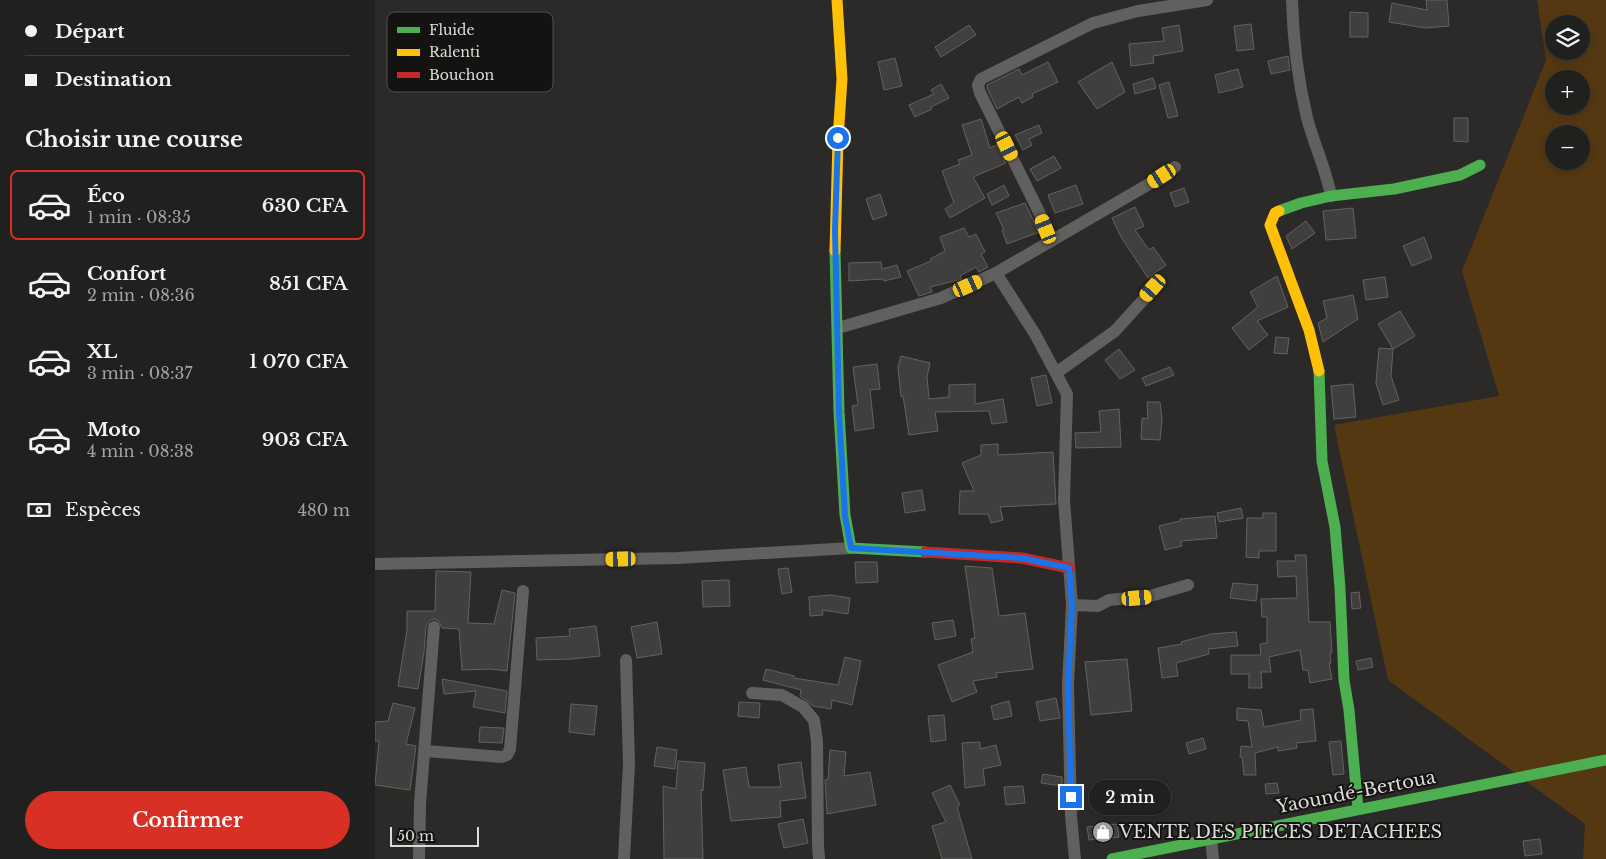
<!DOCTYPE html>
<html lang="fr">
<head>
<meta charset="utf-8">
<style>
  body { margin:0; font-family:"Libre Baskerville",serif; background:#282827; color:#f1f3f6; height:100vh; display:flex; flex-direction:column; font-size:19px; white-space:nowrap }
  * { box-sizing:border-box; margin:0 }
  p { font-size:16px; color:#a2a3a4 }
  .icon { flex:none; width:28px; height:28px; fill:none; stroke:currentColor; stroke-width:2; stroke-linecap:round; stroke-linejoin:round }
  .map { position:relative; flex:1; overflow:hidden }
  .panel { display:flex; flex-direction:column; background:#20201e; width:375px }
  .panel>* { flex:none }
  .guide { display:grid; align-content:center; height:110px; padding:0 25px; background:#20201e }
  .tools { position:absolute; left:1170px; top:15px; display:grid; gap:10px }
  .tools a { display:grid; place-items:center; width:45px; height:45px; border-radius:50%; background:#20201e; box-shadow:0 2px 8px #0003,0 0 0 1px #3d3e3c; font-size:25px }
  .scale { position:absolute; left:15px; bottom:12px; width:89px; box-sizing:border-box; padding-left:5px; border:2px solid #dedcda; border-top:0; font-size:14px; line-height:18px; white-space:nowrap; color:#dedcda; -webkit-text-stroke:4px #141311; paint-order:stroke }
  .end { position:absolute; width:22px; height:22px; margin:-11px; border:6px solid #1a73e8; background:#fff; box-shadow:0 0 0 2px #fff }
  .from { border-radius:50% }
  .bubble { position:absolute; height:35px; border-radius:18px; background:#20201e; box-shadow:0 2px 8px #0003,0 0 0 1px #3d3e3c; font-size:16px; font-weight:600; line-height:35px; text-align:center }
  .car { position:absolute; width:15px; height:30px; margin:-15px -8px; border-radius:6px; box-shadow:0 0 4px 1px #0007; background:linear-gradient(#f5c518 24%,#345 0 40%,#f5c518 0 76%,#345 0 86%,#f5c518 0) }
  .guide b { display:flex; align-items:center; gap:18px; height:48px; font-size:19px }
  .guide b+b { border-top:1px solid #3d3e3c }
  .guide i { width:12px; height:12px; background:#f1f3f6 }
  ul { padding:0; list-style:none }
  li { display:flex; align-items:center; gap:15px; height:70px; margin:0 10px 8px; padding:0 15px; border:2px solid transparent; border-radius:8px }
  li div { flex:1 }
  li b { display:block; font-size:19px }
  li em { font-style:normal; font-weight:600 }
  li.active { border-color:#d93025 }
  li>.icon { width:45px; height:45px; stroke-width:1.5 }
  h2 { padding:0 25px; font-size:22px; line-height:60px }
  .pay { display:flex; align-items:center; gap:12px; height:55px; padding:0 25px; font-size:19px }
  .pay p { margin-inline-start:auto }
  .action { display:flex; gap:10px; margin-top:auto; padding:10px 25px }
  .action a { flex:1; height:58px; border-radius:30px; background:#d93025; color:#fff; font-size:20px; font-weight:600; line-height:58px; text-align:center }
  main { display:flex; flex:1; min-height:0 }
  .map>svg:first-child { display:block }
</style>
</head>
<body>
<main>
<section class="panel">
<div class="guide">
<b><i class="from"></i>Départ</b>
<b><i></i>Destination</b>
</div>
<h2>Choisir une course</h2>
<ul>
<li class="active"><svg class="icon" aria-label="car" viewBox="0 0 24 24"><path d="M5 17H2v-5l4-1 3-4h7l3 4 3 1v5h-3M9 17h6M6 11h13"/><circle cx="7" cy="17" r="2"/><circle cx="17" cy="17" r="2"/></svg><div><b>Éco</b><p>1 min · 08:35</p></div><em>630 CFA</em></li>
<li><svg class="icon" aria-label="car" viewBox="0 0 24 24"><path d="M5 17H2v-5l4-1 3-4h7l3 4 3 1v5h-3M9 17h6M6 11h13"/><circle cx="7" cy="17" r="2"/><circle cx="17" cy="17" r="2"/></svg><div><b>Confort</b><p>2 min · 08:36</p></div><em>851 CFA</em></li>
<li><svg class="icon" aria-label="car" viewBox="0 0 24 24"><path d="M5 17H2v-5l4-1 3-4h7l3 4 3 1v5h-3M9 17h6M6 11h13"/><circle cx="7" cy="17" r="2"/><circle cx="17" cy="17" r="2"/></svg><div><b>XL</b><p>3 min · 08:37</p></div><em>1 070 CFA</em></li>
<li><svg class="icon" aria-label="car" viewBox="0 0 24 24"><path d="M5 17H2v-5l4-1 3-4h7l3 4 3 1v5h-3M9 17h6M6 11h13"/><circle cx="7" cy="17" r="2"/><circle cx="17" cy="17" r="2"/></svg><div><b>Moto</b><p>4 min · 08:38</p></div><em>903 CFA</em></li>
</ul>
<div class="pay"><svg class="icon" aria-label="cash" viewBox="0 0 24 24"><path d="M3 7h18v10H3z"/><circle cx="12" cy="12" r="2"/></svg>Espèces<p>480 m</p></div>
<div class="action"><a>Confirmer</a></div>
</section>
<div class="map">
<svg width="1231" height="859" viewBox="0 0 1231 859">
  <rect width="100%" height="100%" fill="#2b2a28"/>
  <path fill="#543811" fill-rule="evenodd" d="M1162,0H1231V859H1208L1210,824L1013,680L959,425L1124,396L1087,271L1171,60ZM1179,24H1206V51H1179ZM1179,79H1206V106H1179ZM1179,134H1206V161H1179Z"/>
  <path fill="#403f3d" stroke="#636260" d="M1051,0H1072L1074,26L1050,28L1014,22L1017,3L1052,10Z
    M975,12L993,13V37H975Z
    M876,24L879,49L862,51L859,26Z
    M594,25L601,35L566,57L560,47Z
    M804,25L808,51L778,56L779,63L756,66L754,44L789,41L787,28Z
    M913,56L915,70L896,74L893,61Z
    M520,58L527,86L509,90L503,62Z
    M673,62L683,82L657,94L658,97L647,103L644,97L622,109L613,90L612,85L644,69L647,75Z
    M737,62L750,92L722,109L703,82Z
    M863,69L868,87L844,93L840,75Z
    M778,78L781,88L760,94L758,84Z
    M794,82L803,116L793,118L784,85Z
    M566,84L574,98L556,107L557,109L540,117L534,105L559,94L556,90Z
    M1079,118H1093V142L1079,141Z
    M606,119L615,148L622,145L631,163L598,177L610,198L575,218L570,209L579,203L567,171L585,164L583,160L597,155L587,125Z
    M664,125L667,133L654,139L657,145L648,150L640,135Z
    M679,156L686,168L662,181L655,169Z
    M629,185L634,196L617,205L612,194Z
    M701,185L708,204L680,213L673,195Z
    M809,188L814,202L800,207L795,193Z
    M505,194L512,215L498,220L491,199Z
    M650,203L664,232L632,244L627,230H629L621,213Z
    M760,207L769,226L760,230L774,250L778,247L791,265L773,278L746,237L737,218Z
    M978,208L981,238L951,240L948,211Z
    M931,221L940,233L917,249L911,236Z
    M589,228L594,237L601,234L610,252L606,254L613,267L604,272L601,267L585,276L587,279L555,287L557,292L544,296L532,271L556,261L555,259L570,251L565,237Z
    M1049,237L1057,258L1037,266L1028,246Z
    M506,262L507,269L522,265L526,277L509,281L508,279L474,281V263Z
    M902,276L913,307L882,321L893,335L874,350L857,328L883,307L875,292Z
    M1010,277L1013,297L991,300L988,280Z
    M978,295L983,319L948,342L943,323L952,318L948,301Z
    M1025,311L1040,336L1018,349L1003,324Z
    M901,337L914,338L912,354L899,353Z
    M1004,348L1018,349L1016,376L1024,400L1008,405L1001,383Z
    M744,349L760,370L745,379L730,360Z
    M526,356L555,363L552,377L554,399L574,397V385L600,384V404L628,399L632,422L617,424L614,411L560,412L563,431L534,435L528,396L526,397L523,367Z
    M502,364L505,389L495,390L499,428L480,431L477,406L483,405L478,367Z
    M795,367L799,375L771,386L767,378Z
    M671,375L677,403L662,406L656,378Z
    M978,384L981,417L959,419L956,386Z
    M772,402H785L787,420L785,440L766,439L767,418L773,419Z
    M744,409L746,447L701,448L700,433L726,432L724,411Z
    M623,444V455L678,452L681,504L625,507L628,520L616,523L613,514H584L585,491H599L587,463L606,455V445Z
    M547,490L550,510L530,513L527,493Z
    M866,508L868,518L844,522L842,513Z
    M888,513H901V551H884V558L871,557L872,518H888Z
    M840,516L842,538L806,541L807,546L790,550L784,526L805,521V519Z
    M920,555H931L934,622H955L957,653H955L956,663H954L957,679L935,683L933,670H928L925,650L894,657L896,672H886L887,688H874V674H856V655H886L885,644L892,643V617H887L886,599L922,598L921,576L903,577L902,561H921Z
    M480,562H502L503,582L481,583Z
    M590,566L617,568L624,616L650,613L658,669L621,673L622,677L598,681L602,692L577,702L563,665L598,652L596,639L600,638Z
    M413,568L417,592L407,594L403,569Z
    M61,571L96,572L93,623L119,624L127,590L140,593L132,671L115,669L87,670L84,629L67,628L64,621L59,619L55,620L51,626L49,652L43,689L23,686L32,630V611H60Z
    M354,580L355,606L328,607L327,581Z
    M858,583L883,585L881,601L855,598Z
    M984,592L986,608L977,609L976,593Z
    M456,595L475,598L473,614L447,610L448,615L435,616L434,597Z
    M578,620L581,636L560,640L557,623Z
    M282,622L287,654L262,658L256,627Z
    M221,626L225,656L197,659L162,660L161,638L195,636L194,629Z
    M861,632L863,646L833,649L834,654L801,663L803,676L787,678L783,648L807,644L806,642L836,634Z
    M470,657L486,661L477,705L457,700L456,709L438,706L425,696L426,690L388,680L391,669L419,676V678L463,685Z
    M996,658L998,667L983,670L981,661Z
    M752,659L757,711L716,715L710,662Z
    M67,679L132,691L130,713L98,707L101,691L69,694Z
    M681,698L685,718L665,721L661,702Z
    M634,701L637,716L619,720L616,706Z
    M364,702L385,703L384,718L363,716Z
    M18,703L40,708L31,744L41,746L35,790L0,785L4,741H0V722L13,721Z
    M196,704L222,706L219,735L194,732Z
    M862,708L886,710L889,727L926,720L925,710L938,709L941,741L921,743L922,748L903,751V747L880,753L881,775H869L867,757H865L866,746L877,747L873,721L862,720Z
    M569,715L571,740L556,742L553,716Z
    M105,727L129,728L127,743L104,742Z
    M828,738L831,749L814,754L811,743Z
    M966,741L969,774L958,775L954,742Z
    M605,742V749L621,745L626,765L608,769L610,785L590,788L587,743Z
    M282,747L302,750L300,769L279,766Z
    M455,750L471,752L469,776L495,772L501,805L452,814L450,780L453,779Z
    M303,761L330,763L328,791L326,790L328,859H289L288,786L301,789Z
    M426,762L431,798L405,801L406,817L356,821L348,770L371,767L374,787H406L403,765Z
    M668,774L687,777V786L666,783Z
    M902,783L904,793L891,794L890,784Z
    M575,785L585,805L582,807L597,859H567L557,826L571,822L557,793Z
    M648,786L650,803L631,805L629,787Z
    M428,819L433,843L409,848L403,824Z
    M742,824L744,837L714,840L712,827Z
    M1165,839L1167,854L1150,856L1148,841Z"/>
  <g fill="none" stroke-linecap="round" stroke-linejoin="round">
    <path stroke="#60605f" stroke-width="12" d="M917,0C918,39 923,80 932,118C939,144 951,169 956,196
      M676,241L667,218L605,93L603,85L606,79L718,23L763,11L832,0
      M621,273L660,334L692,394L689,500L697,605L693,685L696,816L700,859
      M463,328L566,298L621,273L774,184L800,167
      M681,373L740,331L779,288
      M0,564L303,558L476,548
      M697,605L723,606L734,600L775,596L813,585
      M377,693L407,695L428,707L439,720L442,741L443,845L444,859
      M51,751L127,757L132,755L135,749L148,591
      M836,839L838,859
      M44,859L45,804L59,627
      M249,859L254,764L251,660"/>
    <path stroke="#4caf50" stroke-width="11" d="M904,211L926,203L956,196L1019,189L1085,175L1105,165
      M460,251L464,412L470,515L476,548L550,552
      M944,371L947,461L960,527L965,588L969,680L974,710L983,809
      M737,859L1231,760"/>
    <path stroke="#ffc107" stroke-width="11" d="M904,211L900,213L895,225L934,330L944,371
      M460,251L463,139L467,79L462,0"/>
    <path stroke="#c62828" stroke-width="11" d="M550,552L647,558L694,568"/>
  </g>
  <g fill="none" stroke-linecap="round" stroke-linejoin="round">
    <path stroke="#1a73e8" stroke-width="6" d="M463,138L460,230L464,412L470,516L476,548L647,558L694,568L697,605L693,685L696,797"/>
  </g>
  <defs>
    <g id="shop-disc" transform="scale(1.125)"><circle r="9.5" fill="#9f9e9c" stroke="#141311"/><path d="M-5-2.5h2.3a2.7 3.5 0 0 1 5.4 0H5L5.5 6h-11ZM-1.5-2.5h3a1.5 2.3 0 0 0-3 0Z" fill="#fff"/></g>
  </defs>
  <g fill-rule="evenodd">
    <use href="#shop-disc" x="728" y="832"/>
  </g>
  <g text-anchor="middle" stroke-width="4" stroke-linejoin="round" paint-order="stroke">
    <g font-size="18" fill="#dedcda" stroke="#141311">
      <text transform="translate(981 792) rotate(-11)" y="6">Yaoundé-Bertoua</text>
    </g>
    <g font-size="18" fill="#dedcda" stroke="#141311" text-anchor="start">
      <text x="744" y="838">VENTE DES PIECES DETACHEES</text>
    </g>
  </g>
  <rect x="12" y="12" width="166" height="80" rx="8" fill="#141311" stroke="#514f4d" stroke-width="1"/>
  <rect x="22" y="27" width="23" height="6" fill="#4caf50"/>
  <rect x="22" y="49" width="23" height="7" fill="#ffc107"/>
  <rect x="22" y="72" width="23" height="6" fill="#c62828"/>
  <g font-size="14" fill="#dedcda">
    <text x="54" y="35">Fluide</text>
    <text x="54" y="57">Ralenti</text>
    <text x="54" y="80">Bouchon</text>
  </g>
</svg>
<div class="tools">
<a><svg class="icon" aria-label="layers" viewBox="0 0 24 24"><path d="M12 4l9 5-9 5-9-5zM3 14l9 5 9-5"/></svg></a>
<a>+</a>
<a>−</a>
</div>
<div class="scale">50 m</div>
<i class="end from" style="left:463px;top:138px"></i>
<i class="end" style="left:696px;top:797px"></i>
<div class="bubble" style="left:714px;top:780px;width:82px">2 min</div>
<i class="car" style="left:632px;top:146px;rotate:154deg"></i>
<i class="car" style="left:787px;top:176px;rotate:237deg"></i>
<i class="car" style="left:671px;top:229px;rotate:338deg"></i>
<i class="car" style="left:593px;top:286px;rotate:66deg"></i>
<i class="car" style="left:778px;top:288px;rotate:221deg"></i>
<i class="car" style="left:246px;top:559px;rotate:269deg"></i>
<i class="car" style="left:762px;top:598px;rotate:85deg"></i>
</div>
</main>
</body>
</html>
